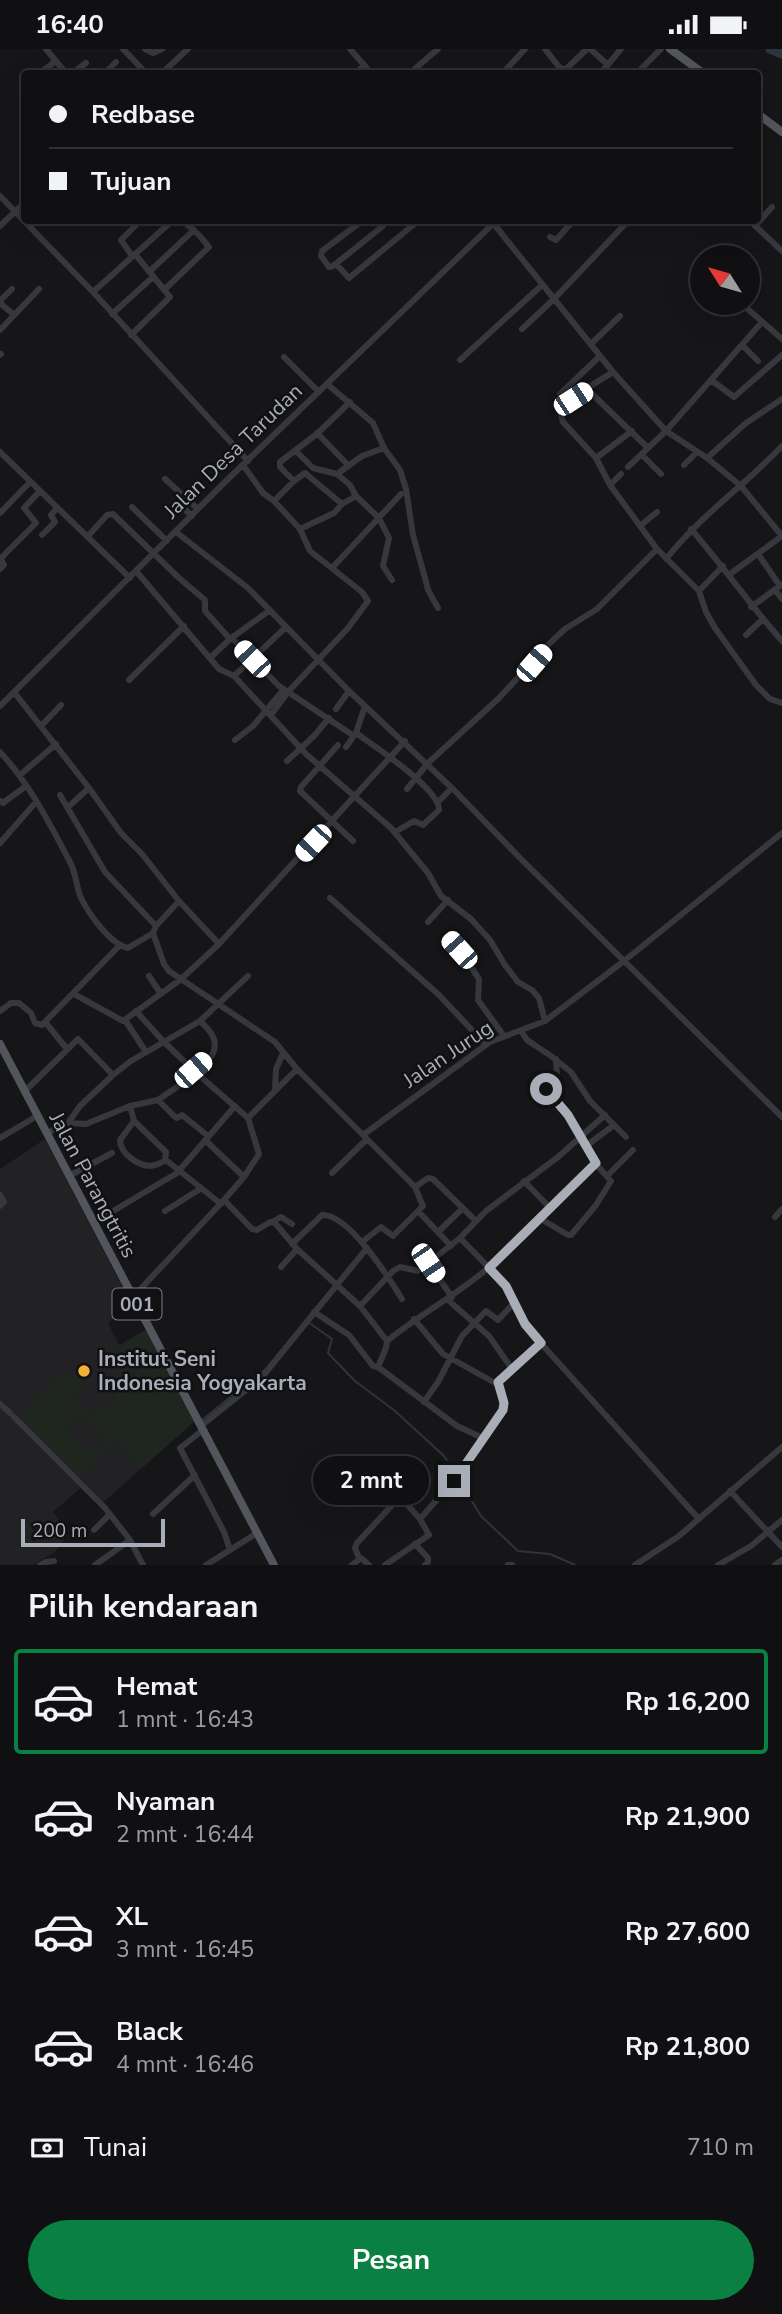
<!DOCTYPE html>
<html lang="id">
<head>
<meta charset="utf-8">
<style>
  body { margin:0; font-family:"Nunito Sans",sans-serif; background:#1e1e20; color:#f1f3f6; height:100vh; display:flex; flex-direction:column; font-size:26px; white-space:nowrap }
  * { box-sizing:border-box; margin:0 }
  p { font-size:23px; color:#9c9d9f }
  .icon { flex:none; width:38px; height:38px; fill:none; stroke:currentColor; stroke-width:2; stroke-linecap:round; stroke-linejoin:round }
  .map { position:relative; height:1516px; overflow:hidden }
  .drawer { display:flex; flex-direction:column; background:#101012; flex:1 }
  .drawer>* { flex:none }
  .top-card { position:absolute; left:21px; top:21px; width:740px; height:154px; border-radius:7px; box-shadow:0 7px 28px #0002,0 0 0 2px #303032; display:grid; align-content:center; height:154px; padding:0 28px; background:#101012 }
  .needle { width:46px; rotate:307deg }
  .fabs { position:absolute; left:690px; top:196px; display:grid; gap:14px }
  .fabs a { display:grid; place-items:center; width:70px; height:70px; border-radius:50%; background:#101012; box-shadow:0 7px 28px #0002,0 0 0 2px #303032; font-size:35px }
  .scale { position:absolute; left:21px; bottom:18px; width:144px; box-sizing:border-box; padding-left:7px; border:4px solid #a8adb8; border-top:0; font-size:19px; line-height:24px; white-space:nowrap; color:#a8adb8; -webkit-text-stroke:5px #111113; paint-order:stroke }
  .end { position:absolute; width:32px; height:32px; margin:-16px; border:9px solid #a8adb8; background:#111; box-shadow:0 0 0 4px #111 }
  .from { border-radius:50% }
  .bubble { position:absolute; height:49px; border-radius:24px; background:#101012; box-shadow:0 7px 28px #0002,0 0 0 2px #303032; font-size:23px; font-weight:700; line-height:49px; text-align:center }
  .car { position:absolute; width:21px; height:42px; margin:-21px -10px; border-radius:9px; box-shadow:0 0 5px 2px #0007; background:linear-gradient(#fff 24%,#345 0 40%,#fff 0 76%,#345 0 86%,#fff 0) }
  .top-card b { display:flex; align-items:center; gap:24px; height:66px; font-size:26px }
  .top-card b+b { border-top:2px solid #303032 }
  .top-card i { width:18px; height:18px; background:#f1f3f6 }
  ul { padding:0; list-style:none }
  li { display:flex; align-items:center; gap:21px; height:105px; margin:0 14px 10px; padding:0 14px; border:4px solid transparent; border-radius:7px }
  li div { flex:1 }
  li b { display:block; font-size:26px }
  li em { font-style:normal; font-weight:700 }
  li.selected { border-color:#0b8043 }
  li>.icon { width:63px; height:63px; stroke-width:1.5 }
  h2 { padding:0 28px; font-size:32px; line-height:84px }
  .pay { display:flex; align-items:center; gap:18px; height:77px; padding:0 28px; font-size:26px }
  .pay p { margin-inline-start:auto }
  .action { display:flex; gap:14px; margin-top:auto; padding:14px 28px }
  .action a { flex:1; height:80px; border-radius:42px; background:#0b8043; color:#fff; font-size:28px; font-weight:700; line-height:80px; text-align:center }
  .status { display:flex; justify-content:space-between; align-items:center; height:49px; padding:0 35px; background:#101012; direction:ltr }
  .status svg { height:19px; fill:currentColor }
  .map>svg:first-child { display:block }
</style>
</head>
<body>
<div class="status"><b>16:40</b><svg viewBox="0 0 49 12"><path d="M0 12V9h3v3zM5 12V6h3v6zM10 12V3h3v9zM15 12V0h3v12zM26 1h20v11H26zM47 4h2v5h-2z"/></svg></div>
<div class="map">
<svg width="782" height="1516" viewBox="0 0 782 1516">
  <rect width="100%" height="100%" fill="#161618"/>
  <path fill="#222225" d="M45,1090L132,1256L108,1274L119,1296L147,1280L194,1373L101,1455L83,1437L53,1463L67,1480L63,1493L55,1503L33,1516H0V1156L5,1151L0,1144V1120Z"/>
  <path fill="#1e261f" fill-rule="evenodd" d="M147,1280L194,1373L140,1420L116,1391L78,1427L19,1369L66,1322L84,1338L74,1351L92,1365L103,1353L109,1359L143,1315L120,1297ZM78,1364L84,1369L83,1371L106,1388L94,1402L91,1399L89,1400L69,1384L71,1381L67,1377Z"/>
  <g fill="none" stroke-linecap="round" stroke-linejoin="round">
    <path stroke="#2c353c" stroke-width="2" d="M308,1273L332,1290L328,1304L355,1332L395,1362L444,1407L456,1426
      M202,1371L263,1322
      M459,1431L481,1467L518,1502L550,1505L575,1516"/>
    <path stroke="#2c353c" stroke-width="9" d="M770,0L782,5"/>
    <path stroke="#37383d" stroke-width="6" d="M46,0L66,24
      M123,0L146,24
      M145,0L153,4L162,0
      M350,0L371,24
      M545,0L559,18L565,21L587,0
      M590,0L607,15
      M40,24L56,12
      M73,24L86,14
      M105,24L116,13
      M162,24L188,0
      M355,24L364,17
      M410,24L438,0
      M503,24L525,0
      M601,24L621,0
      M637,24L661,0
      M0,147L93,243L248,412
      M362,172L322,202L321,207L329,218L333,217L383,177L384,172
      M539,172L544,174L548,172
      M750,172L782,202
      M493,174L613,323L666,382L707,409L741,437L782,487
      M0,177L24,154
      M755,177L772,158
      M550,188L556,191L573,172
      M132,207L121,191L140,172
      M336,215L349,229L418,172
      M149,223L194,181
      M164,241L209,198L199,186L183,172
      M93,243L172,172
      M0,252L12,240
      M0,254L14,266
      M741,254L782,290
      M112,265L153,228
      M522,280L554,250L628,172
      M0,281L39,240
      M131,286L170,248L135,205
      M591,295L620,267
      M742,296L758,312
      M0,306L1,305
      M284,308L319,343
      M460,311L542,236
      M613,323C601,331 566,350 562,362C560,367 562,369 563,373L596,409L610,436L657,500L699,542L706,563L715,579L756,636L770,650L782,654
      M711,331L734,348L782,306
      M327,335L373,374L384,399L400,421L406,440L413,486L425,529L428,541L438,559
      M588,341L648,399
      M560,345L600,307
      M317,384L349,417
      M296,402L313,419L337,425L350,436L356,447L379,469L389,489L383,517L392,531
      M0,403L130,529
      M642,406L661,425
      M596,409L632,382
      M707,409L746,374L782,350
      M243,416L263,444L274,452L300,480L310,502L362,543L368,552L348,579L288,643L271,666
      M684,416L697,403
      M628,418L666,382L762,273
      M337,425L362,407L384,399
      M165,430L198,460
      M294,432L280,418V413L318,384L350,353
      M610,436L621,425
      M274,452L294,432L305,424L342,455
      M132,458L167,492
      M182,458L192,467
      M0,464L30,433
      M640,477L657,463
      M300,480L334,464L342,455L356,447
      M691,480C723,517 750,556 782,592
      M176,483L248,539L349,642L452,739L522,811L782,1068
      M42,486L55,473L51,466L57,459
      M88,487L107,466L113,465L179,529L205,551V562L230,590
      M758,505L780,537
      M666,510C700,467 745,436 782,397
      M332,519L401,445
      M0,520L4,516L1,510L3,507L36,474L24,459L40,442
      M136,522L219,620L234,627L306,705L391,779L428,824L441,847L471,870L490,891L505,916L518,933L532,941L539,949L545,972
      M730,525L782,487
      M775,541L782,550
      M699,542L723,517
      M751,558L781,536
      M746,586L763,570
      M232,589L279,637L354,687
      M210,609L230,590L270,561
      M234,627L286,578
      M129,631L184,577
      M14,643L89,739L121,784L142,805L179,852L219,895
      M0,657L226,432L496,172
      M336,660L349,642
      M41,677L61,656
      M356,684C374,697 440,740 439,761L423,776L414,772L395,783
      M235,691L253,677L284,640
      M338,696L301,738L300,742L353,792
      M346,698L356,684L365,657
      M0,703C29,734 50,775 70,813C76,824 76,837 81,849C89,865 110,895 128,899L153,884
      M287,712L314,687L329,669
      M20,726L56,695
      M407,740L428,714L498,650L552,592L565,580L597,560L657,500
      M60,746L105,823L156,877L153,884L164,915L169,922L275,993L297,1020L415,1138L428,1129L433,1130L476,1172
      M0,752L3,754L26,737
      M438,753L452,739
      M68,758L89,739
      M0,794L36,753
      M330,849L439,946L486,996
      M428,873L448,851
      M156,877L179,852
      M449,889L462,904L479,930L478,951L504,987
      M149,927L161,945
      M74,945L123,972L180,931L219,895L405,692
      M0,962L11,954H19L31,964L35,974L42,976L120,896
      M125,971L146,1003
      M46,974L67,1000
      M521,982L527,991L551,1007L571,1023L590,1052L626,1088
      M275,1040L276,1020L283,1004
      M24,1043L78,990L113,1026
      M158,1051L175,1068L177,1069L182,1066L208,1087
      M130,1057L134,1072L120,1091C120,1105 141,1120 155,1116C159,1115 162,1113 166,1111L221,1155
      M248,1069L297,1020
      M134,1072L166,1103L165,1111
      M68,1074L86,1075L130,1057L158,1051L177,1038L212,1006C220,992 210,981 200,972
      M47,1084L68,1074L80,1057L113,1026L131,1012L200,972L248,927
      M363,1086L490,993L545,972L624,912L782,784
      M0,1089L37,1067
      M205,1091L244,1128
      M586,1097L614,1076
      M332,1124L367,1090
      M69,1127L112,1104
      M607,1127L633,1101
      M524,1132L550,1159
      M0,1146L4,1153L0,1157
      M224,1151L252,1180L257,1181L270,1173L275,1174L297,1200L360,1257L387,1292
      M165,1162L200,1140
      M418,1162L451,1197
      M775,1168L782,1160
      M541,1170L568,1186H571L596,1156L611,1132L595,1114L568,1067L546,1040L557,1027L556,1010
      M272,1173L281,1168L292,1175
      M93,1174L177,1124L235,1057
      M438,1183L463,1159
      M460,1189L504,1234L525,1275L538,1291L698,1469
      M362,1193L381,1178L393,1187L423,1157L415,1138
      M292,1195L322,1166C349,1165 389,1229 402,1250
      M428,1214L452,1248
      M281,1218L297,1200
      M133,1248L224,1151L244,1128L259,1105L248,1069L193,1021L163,992L136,962
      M448,1251L489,1287L512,1320
      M360,1257L393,1222L400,1218L418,1222L460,1189L486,1162L558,1108L605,1066
      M314,1263L349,1286L373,1317L378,1318L457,1377L483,1389
      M414,1270L443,1305L497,1335
      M378,1318L386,1299L387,1292C419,1266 455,1247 487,1220C526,1188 561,1150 595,1114
      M424,1353L438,1333L462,1287L486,1262L498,1271L514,1254
      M0,1355L10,1364
      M14,1368L105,1459L130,1491L143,1516
      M201,1377L262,1328L367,1199
      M203,1381L180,1399L224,1483L230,1501
      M730,1442L782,1498
      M153,1465L195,1426
      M420,1470L461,1423L503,1361L504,1354L497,1335L500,1330L542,1294
      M94,1481L110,1465
      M415,1495L428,1509V1513L425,1516
      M359,1509L355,1499L357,1494L395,1453L403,1451L420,1470L429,1486L385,1516
      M40,1516L46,1513L54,1512
      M95,1516L130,1491
      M206,1516L257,1484
      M352,1516L361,1509L369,1516
      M508,1516H512
      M635,1516L679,1487L782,1398
      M718,1516L751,1497L782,1471
      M775,1516L782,1511"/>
    <path stroke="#53555c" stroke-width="8" d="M670,0L703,24
      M758,65L782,83
      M0,995L274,1516"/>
  </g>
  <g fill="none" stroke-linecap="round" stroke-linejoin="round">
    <path stroke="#a8adb8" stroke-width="9" d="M454,1432L503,1361L504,1354L498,1333L541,1294L525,1275L506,1237L489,1219L596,1114L568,1066L546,1040"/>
  </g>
  <circle fill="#f2b134" stroke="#111113" stroke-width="2.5" cx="84" cy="1322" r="7"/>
  <g text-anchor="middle" stroke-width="5" stroke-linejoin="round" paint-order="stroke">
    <rect fill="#111113" stroke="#7b7e86" stroke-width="2" x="112.5" y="1239.5" width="49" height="31" rx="5"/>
    <g font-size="19" font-weight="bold" fill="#a8adb8">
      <text x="137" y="1262">001</text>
    </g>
    <g font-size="21" fill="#a8adb8" stroke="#111113">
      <text transform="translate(233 402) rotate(-44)" y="7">Jalan Desa Tarudan</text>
      <text transform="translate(448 1005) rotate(-34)" y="7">Jalan Jurug</text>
      <text transform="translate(93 1136) rotate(62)" y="7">Jalan Parangtritis</text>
    </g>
    <g font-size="21" font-weight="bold" fill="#a8adb8" stroke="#111113" text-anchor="start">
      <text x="98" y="1317">Institut Seni<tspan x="98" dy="24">Indonesia Yogyakarta</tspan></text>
    </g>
  </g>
</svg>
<div class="fabs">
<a><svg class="needle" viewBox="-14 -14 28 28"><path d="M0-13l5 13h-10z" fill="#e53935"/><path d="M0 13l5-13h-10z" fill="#9c9d9f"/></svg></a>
</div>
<div class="scale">200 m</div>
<i class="end from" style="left:546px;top:1040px"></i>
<i class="end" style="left:454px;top:1432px"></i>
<div class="bubble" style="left:313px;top:1407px;width:116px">2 mnt</div>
<i class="car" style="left:573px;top:350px;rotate:57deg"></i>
<i class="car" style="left:252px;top:610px;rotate:316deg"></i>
<i class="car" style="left:534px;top:614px;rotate:41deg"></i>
<i class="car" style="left:313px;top:794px;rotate:223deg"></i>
<i class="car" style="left:459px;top:901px;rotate:318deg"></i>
<i class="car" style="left:193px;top:1021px;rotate:49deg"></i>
<i class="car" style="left:428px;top:1214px;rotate:146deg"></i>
<div class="top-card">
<b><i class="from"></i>Redbase</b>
<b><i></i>Tujuan</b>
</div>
</div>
<section class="drawer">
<h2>Pilih kendaraan</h2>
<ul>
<li class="selected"><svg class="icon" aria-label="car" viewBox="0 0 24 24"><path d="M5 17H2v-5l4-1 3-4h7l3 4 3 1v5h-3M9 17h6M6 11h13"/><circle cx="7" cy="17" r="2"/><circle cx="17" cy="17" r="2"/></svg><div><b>Hemat</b><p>1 mnt · 16:43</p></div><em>Rp 16,200</em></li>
<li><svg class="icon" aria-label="car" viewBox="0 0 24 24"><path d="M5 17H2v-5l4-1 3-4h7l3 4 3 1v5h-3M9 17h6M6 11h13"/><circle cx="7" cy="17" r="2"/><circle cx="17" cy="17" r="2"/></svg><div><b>Nyaman</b><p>2 mnt · 16:44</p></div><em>Rp 21,900</em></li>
<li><svg class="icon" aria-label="car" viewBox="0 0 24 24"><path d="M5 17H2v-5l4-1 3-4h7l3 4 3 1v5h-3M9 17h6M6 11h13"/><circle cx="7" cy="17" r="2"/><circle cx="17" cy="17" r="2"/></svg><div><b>XL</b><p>3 mnt · 16:45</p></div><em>Rp 27,600</em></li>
<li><svg class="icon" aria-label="car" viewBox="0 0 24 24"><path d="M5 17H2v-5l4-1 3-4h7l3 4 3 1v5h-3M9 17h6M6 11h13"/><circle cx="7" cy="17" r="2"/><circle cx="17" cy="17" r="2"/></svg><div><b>Black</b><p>4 mnt · 16:46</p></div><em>Rp 21,800</em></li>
</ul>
<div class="pay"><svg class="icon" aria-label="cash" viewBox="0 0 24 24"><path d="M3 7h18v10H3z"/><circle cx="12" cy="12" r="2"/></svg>Tunai<p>710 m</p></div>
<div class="action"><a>Pesan</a></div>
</section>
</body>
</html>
